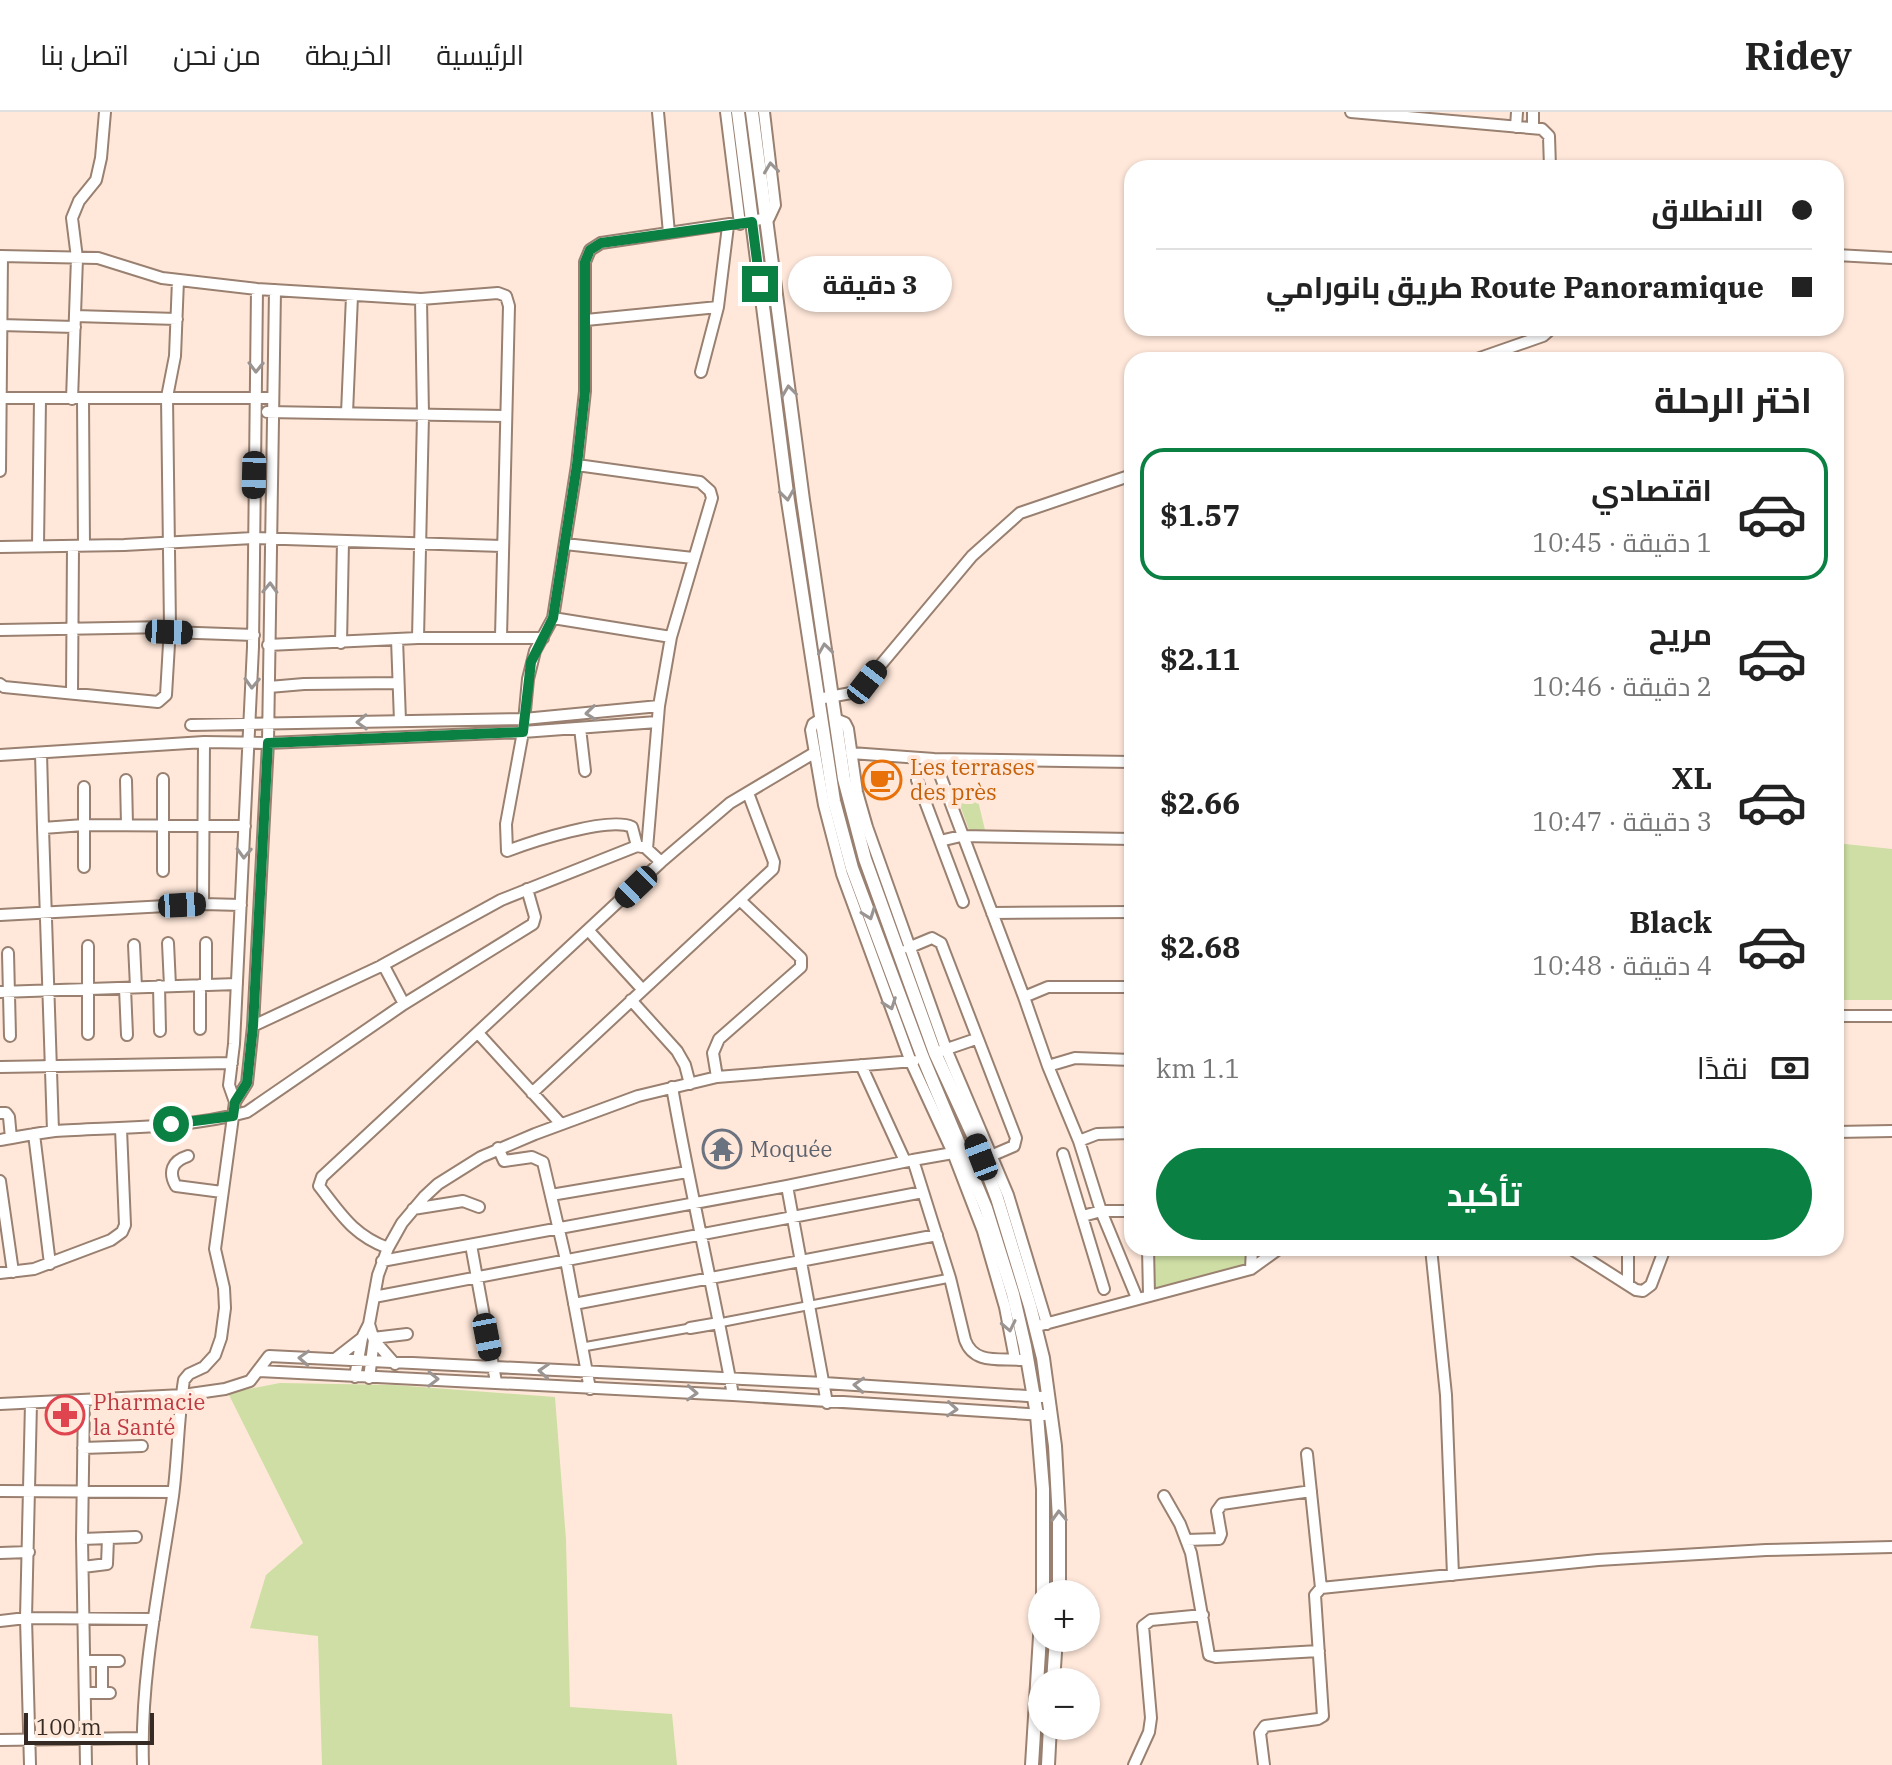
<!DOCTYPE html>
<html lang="ar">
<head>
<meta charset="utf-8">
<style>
  body { margin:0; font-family:"IBM Plex Serif",Cairo,serif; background:#f6f6f6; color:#222; direction:rtl; height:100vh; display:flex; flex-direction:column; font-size:30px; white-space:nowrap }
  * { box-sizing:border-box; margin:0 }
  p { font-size:26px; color:#767676 }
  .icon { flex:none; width:44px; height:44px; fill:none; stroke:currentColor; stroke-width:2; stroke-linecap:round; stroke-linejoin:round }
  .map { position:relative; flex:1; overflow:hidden; direction:ltr }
  .drawer { position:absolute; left:1124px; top:240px; width:720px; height:904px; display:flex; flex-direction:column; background:#fff; border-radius:24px; box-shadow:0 2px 6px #0004; direction:rtl }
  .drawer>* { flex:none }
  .hud { position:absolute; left:1124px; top:48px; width:720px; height:176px; border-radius:24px; box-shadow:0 2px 6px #0004; direction:rtl; display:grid; align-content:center; height:176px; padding:0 32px; background:#fff }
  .buttons { position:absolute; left:1028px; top:1468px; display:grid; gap:16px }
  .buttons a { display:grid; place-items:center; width:72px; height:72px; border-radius:50%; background:#fff; box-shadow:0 2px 6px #0004; font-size:40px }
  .scale { position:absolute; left:24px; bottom:20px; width:130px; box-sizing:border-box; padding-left:8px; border:4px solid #362b24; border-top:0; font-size:22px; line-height:28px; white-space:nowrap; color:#362b24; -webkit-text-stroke:6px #ffe8da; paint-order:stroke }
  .end { position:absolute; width:36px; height:36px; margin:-18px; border:10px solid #0b8043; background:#fff; box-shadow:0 0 0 4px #fff }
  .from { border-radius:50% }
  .bubble { position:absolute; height:56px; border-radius:28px; background:#fff; box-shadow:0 2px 6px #0004; font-size:26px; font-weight:700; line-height:56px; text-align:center; direction:rtl }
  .car { position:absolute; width:24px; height:48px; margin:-24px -12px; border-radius:10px; box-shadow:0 0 6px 2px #0007; background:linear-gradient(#222 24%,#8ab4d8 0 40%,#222 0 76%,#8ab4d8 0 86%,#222 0) }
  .hud b { display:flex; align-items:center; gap:28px; height:76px; font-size:30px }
  .hud b+b { border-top:2px solid #e0e0e0 }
  .hud i { width:20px; height:20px; background:#222 }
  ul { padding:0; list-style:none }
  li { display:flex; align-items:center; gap:24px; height:132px; margin:0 16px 12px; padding:0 16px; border:4px solid transparent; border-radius:24px }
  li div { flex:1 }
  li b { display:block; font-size:30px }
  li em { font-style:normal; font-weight:700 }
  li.on { border-color:#0b8043 }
  li>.icon { width:72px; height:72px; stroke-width:1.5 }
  h2 { padding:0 32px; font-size:36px; line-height:96px }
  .pay { display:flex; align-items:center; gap:20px; height:88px; padding:0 32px; font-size:30px }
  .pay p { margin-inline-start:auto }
  .cta { display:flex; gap:16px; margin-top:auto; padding:16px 32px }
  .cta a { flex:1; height:92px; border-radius:48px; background:#0b8043; color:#fff; font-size:32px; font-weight:700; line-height:92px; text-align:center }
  header { display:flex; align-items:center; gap:48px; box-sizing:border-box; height:112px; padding:0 40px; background:#fff; border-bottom:2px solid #e0e0e0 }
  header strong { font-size:38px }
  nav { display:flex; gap:44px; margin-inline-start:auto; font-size:28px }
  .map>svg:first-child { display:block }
</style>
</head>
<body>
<header>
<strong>Ridey</strong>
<nav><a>الرئيسية</a><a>الخريطة</a><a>من نحن</a><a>اتصل بنا</a></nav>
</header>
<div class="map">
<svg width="1892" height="1653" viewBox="0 0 1892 1653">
  <rect width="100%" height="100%" fill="#ffe8da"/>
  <path fill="#cedea4" d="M953,674L975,676L985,718H969Z
    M1836,731L1892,737V888H1836Z
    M1148,1136H1251V1157L1149,1183Z
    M280,1271L394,1273L555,1285L566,1428L570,1595L672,1602L677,1653H322L318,1524L250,1516L266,1463L303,1431L228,1281Z"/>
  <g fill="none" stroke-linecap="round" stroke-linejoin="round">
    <g stroke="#998070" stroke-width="11">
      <path id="pedestrian" d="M719,1211L950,1166
        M583,1235L690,1216"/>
    </g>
    <g stroke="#998070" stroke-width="14">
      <path id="minor" d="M658,0L669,121
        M726,0L740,112
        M1351,0L1542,17L1549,24L1550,56
        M1516,15L1517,0
        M1533,16V0
        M1836,143L1892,146
        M0,144L98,146L162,166L257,177L421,187L498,181L506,184L509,194L501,525
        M75,204L177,207
        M586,208L718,195
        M0,213L75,215
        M1474,248L1543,224L1552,216
        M701,260L718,195L728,114
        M0,286H272
        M72,287L77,146L72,106L79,89L96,68L101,46L105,0
        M83,287L84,434
        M267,300L505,304
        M347,301L352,184
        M577,353L700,370L710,379L712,386L671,525L659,594L647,737L661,750
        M0,359L2,144
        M565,432L693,446
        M38,434L40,287
        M0,435L124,433L253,426L502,434
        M553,506L671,525
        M0,518L170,515
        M169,520L254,523
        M418,526L423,303L421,187
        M397,527L400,609
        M341,531L343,429
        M268,533L418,526H543
        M0,572L4,575L158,590L166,583L170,515L167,285L175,244L178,168
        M269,575L304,572L398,571
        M72,581L73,434
        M818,587L851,581L863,574L972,444L1020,401L1132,363
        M821,607L813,612L811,618L824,693L842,762L911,950L953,1041L983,1119L1005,1195L1015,1247
        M835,607L845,611L848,617L857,680L867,715L946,937L1008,1083L1047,1212
        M191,613L524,607L659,594
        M580,616L585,659
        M41,641L43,716L84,713L245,714
        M851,641L934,647L1132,650
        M0,643L204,630L268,631L523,620L657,610
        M934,647L1024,885L1048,954L1079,1029L1101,1099L1137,1186
        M163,667V759
        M126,668L127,713
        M917,668L963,790
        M43,716L53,1019
        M940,729L961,724L1132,727
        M637,734L632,715C609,704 531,730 507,739L506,712L523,620L528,567L535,539L553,506L577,353L585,279V150L590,138L601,131L769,106L775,93L764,0
        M84,755V675
        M203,792L241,793
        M992,801L1132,800
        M0,803L203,792L204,630
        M589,819L642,877
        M168,831L170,874
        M206,831V873
        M134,833L136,875
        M88,834V922
        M908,836L932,826L941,831L1016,1026L1014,1034L993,1043
        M8,841L10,924
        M381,854L501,788L637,734L642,735
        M200,873V917
        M159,874L160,919
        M125,876L127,923
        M0,880L237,872
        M1024,885L1048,875H1132
        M631,888L677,939L685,953L690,972
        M1836,904H1892
        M253,914L381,854L385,856L404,892
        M478,921L561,1012
        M941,939L976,927
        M861,953L905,1049
        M1048,954L1075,946L1132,948
        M0,955L232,951
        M717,965L914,949
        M672,975C690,1078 714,1180 733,1283
        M532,981L773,757L774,750L748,681
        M235,990L247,971L253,914L268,631L275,178
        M0,1001H6L9,1005L11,1026
        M1836,1020L1892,1019
        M34,1022L50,1152
        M0,1028C18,1025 37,1021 55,1019C118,1015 185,1017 247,1000L404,892L533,812L535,805L527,777
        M1079,1029L1097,1022L1132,1021
        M498,1036L504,1049L532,1045L543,1050L566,1148L590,1277
        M953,1041L913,1048L950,1166L965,1228C974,1253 1000,1246 1022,1248
        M1063,1042L1104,1177
        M188,1044C172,1049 168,1060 176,1074L222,1080
        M0,1069L13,1160
        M787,1074L827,1291
        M551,1083L687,1060
        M413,1097L463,1089L479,1095
        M1083,1104L1101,1099H1132
        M471,1133L496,1270
        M388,1136C353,1123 341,1102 319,1074L322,1065L661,750L730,691L814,641
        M1148,1136L1149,1183
        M1431,1136L1446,1283L1453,1463
        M1570,1136L1636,1178L1643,1179L1651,1173L1665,1136
        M1628,1136V1173
        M382,1149L787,1074L913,1048
        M1251,1157L1252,1136
        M0,1161L34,1157L111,1128L122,1120L125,1113L121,1017
        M374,1185L923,1080
        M574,1192L937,1123
        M369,1212L374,1228L395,1252
        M1041,1213L1251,1157L1280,1136
        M690,1216L719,1211
        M373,1226L407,1222
        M335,1247L362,1226L369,1212L378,1163L388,1136L402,1111L424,1085L438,1072L481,1045L535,1022L638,984L717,965L713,941L719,927L801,855V846L741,789
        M259,1259L733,1283L1044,1303
        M355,1265L362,1226
        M369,1266L374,1228
        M84,1289L82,1427L86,1653
        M0,1292L183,1283L225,1277L250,1269L269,1244L824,1271L1042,1285
        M83,1336L142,1334
        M1307,1342L1321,1476
        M0,1379L173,1380
        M1164,1384L1180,1412L1191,1441L1209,1543L1216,1545L1319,1539
        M82,1427L136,1425
        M1186,1428L1219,1427L1221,1422L1217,1399L1222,1392L1311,1379
        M0,1441L29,1440
        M83,1455L107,1452L108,1426
        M0,1509L26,1506L154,1507
        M85,1549H119
        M86,1581H110
        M102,1581V1549
        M0,1628L142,1626
        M30,1653L26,1506L31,1291
        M143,1653C140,1564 160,1473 173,1384C178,1346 178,1306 184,1268L189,1262L204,1255L215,1243L221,1226L225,1196L224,1176L215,1137L235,990L229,973L234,932L253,535L257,177
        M1134,1653L1149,1620L1151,1606L1143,1514L1151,1508L1203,1503
        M1264,1653L1260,1621L1265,1614L1318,1607L1323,1604L1315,1483L1321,1476L1598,1448L1766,1438L1892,1435"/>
    </g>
    <g stroke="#998070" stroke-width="16">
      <path id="tertiary" d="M738,0L788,389L834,689L852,756L923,946L986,1096L1013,1182L1025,1234L1037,1303L1043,1377V1482
        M752,0L803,388L844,667L865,747L935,941L975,1028L997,1086L1030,1194L1043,1246L1055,1334L1059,1408V1482
        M1053,1570L1056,1526
        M1032,1653L1042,1492
        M1048,1653L1050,1614"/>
    </g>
    <use href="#pedestrian" stroke="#fff" stroke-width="7"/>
    <use href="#minor" stroke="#fff" stroke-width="10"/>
    <use href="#tertiary" stroke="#fff" stroke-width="12"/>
  </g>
  <defs><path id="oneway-chevron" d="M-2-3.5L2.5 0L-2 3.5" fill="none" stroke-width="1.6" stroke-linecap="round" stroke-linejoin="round" transform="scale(2)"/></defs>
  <g stroke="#9a9592">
    <use href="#oneway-chevron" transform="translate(771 56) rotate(-97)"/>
    <use href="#oneway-chevron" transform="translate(256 255) rotate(91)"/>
    <use href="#oneway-chevron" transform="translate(789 279) rotate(-97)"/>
    <use href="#oneway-chevron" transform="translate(787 383) rotate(82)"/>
    <use href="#oneway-chevron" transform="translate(270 476) rotate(-88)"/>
    <use href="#oneway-chevron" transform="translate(825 537) rotate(-98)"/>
    <use href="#oneway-chevron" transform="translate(252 571) rotate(92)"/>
    <use href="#oneway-chevron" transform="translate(591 601) rotate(174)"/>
    <use href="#oneway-chevron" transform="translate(362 610) rotate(178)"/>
    <use href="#oneway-chevron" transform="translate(244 741) rotate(92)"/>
    <use href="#oneway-chevron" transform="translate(869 802) rotate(70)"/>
    <use href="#oneway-chevron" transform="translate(890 892) rotate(70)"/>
    <use href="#oneway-chevron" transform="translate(1009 1214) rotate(78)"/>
    <use href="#oneway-chevron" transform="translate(304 1246) rotate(-177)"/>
    <use href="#oneway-chevron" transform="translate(544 1259) rotate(-176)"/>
    <use href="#oneway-chevron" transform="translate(433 1267) rotate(1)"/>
    <use href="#oneway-chevron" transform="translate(859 1273) rotate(-177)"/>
    <use href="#oneway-chevron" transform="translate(692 1281) rotate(3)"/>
    <use href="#oneway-chevron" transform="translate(952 1297) rotate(4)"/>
    <use href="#oneway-chevron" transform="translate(1059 1404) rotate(-92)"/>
  </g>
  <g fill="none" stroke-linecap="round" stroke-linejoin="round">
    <path stroke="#0b8043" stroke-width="10" d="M171,1012L233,1004L235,990L247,971L253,914L268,631L523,620L531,550L553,506L577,353L585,279V150L590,138L601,131L752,110L760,172"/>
  </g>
  <defs>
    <g id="cafe-ring" transform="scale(2)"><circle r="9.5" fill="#ffe8da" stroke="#e8710a" stroke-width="1.5"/><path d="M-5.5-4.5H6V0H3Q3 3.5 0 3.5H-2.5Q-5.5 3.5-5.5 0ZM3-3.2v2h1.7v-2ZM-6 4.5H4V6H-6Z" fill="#e8710a"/></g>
    <g id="temple-ring" transform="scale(2)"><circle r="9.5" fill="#ffe8da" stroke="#6b7280" stroke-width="1.5"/><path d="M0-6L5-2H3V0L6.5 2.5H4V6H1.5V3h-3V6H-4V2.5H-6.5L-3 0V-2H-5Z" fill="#6b7280"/></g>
    <g id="pharmacy-ring" transform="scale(2)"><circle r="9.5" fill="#ffe8da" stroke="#e0444e" stroke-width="1.5"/><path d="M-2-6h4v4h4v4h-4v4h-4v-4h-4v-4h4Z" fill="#e0444e"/></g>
  </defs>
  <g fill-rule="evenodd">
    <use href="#cafe-ring" x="882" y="668"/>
    <use href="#temple-ring" x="722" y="1037"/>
    <use href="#pharmacy-ring" x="65" y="1303"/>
  </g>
  <g text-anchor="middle" stroke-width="8" stroke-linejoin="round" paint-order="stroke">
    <g font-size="22" fill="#c56008" stroke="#ffe8da" text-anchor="start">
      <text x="910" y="663">Les terrases<tspan x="910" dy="25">des près</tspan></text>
    </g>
    <g font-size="22" fill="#5b616d" stroke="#ffe8da" text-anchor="start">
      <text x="750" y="1045">Moquée</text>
    </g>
    <g font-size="22" fill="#be3a42" stroke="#ffe8da" text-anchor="start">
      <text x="93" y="1298">Pharmacie<tspan x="93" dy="25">la Santé</tspan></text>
    </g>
  </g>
</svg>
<div class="buttons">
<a>+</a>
<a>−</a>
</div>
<div class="scale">100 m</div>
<i class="end from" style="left:171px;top:1012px"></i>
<i class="end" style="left:760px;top:172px"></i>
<div class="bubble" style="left:788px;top:144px;width:164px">3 دقيقة</div>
<i class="car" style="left:254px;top:363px;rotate:181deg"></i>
<i class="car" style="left:169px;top:520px;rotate:92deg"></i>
<i class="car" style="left:867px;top:570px;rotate:38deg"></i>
<i class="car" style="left:636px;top:775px;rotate:226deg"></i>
<i class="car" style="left:182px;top:793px;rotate:87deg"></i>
<i class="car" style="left:981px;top:1045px;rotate:339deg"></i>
<i class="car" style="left:487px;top:1225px;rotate:169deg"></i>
<div class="hud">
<b><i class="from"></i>الانطلاق</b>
<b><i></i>Route Panoramique طريق بانورامي</b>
</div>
<section class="drawer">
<h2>اختر الرحلة</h2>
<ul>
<li class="on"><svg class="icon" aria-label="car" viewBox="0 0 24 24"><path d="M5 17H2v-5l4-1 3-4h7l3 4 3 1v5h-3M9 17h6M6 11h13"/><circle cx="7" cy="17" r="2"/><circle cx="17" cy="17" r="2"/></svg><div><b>اقتصادي</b><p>1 دقيقة · 10:45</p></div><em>$1.57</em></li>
<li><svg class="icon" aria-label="car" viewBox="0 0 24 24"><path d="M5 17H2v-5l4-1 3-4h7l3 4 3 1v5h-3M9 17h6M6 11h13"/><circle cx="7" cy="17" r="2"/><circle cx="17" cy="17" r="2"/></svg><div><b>مريح</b><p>2 دقيقة · 10:46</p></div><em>$2.11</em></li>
<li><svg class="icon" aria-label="car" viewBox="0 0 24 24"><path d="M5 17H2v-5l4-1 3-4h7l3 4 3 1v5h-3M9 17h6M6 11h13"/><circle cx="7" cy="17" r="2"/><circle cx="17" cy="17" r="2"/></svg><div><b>XL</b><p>3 دقيقة · 10:47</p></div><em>$2.66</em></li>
<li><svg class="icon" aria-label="car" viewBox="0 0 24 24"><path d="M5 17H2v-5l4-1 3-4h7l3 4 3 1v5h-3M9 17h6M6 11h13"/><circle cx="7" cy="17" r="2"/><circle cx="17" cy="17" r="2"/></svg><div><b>Black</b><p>4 دقيقة · 10:48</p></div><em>$2.68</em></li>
</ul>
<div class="pay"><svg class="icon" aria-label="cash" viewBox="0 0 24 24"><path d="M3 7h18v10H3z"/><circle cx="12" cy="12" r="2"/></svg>نقدًا<p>1.1 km</p></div>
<div class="cta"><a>تأكيد</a></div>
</section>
</div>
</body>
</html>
